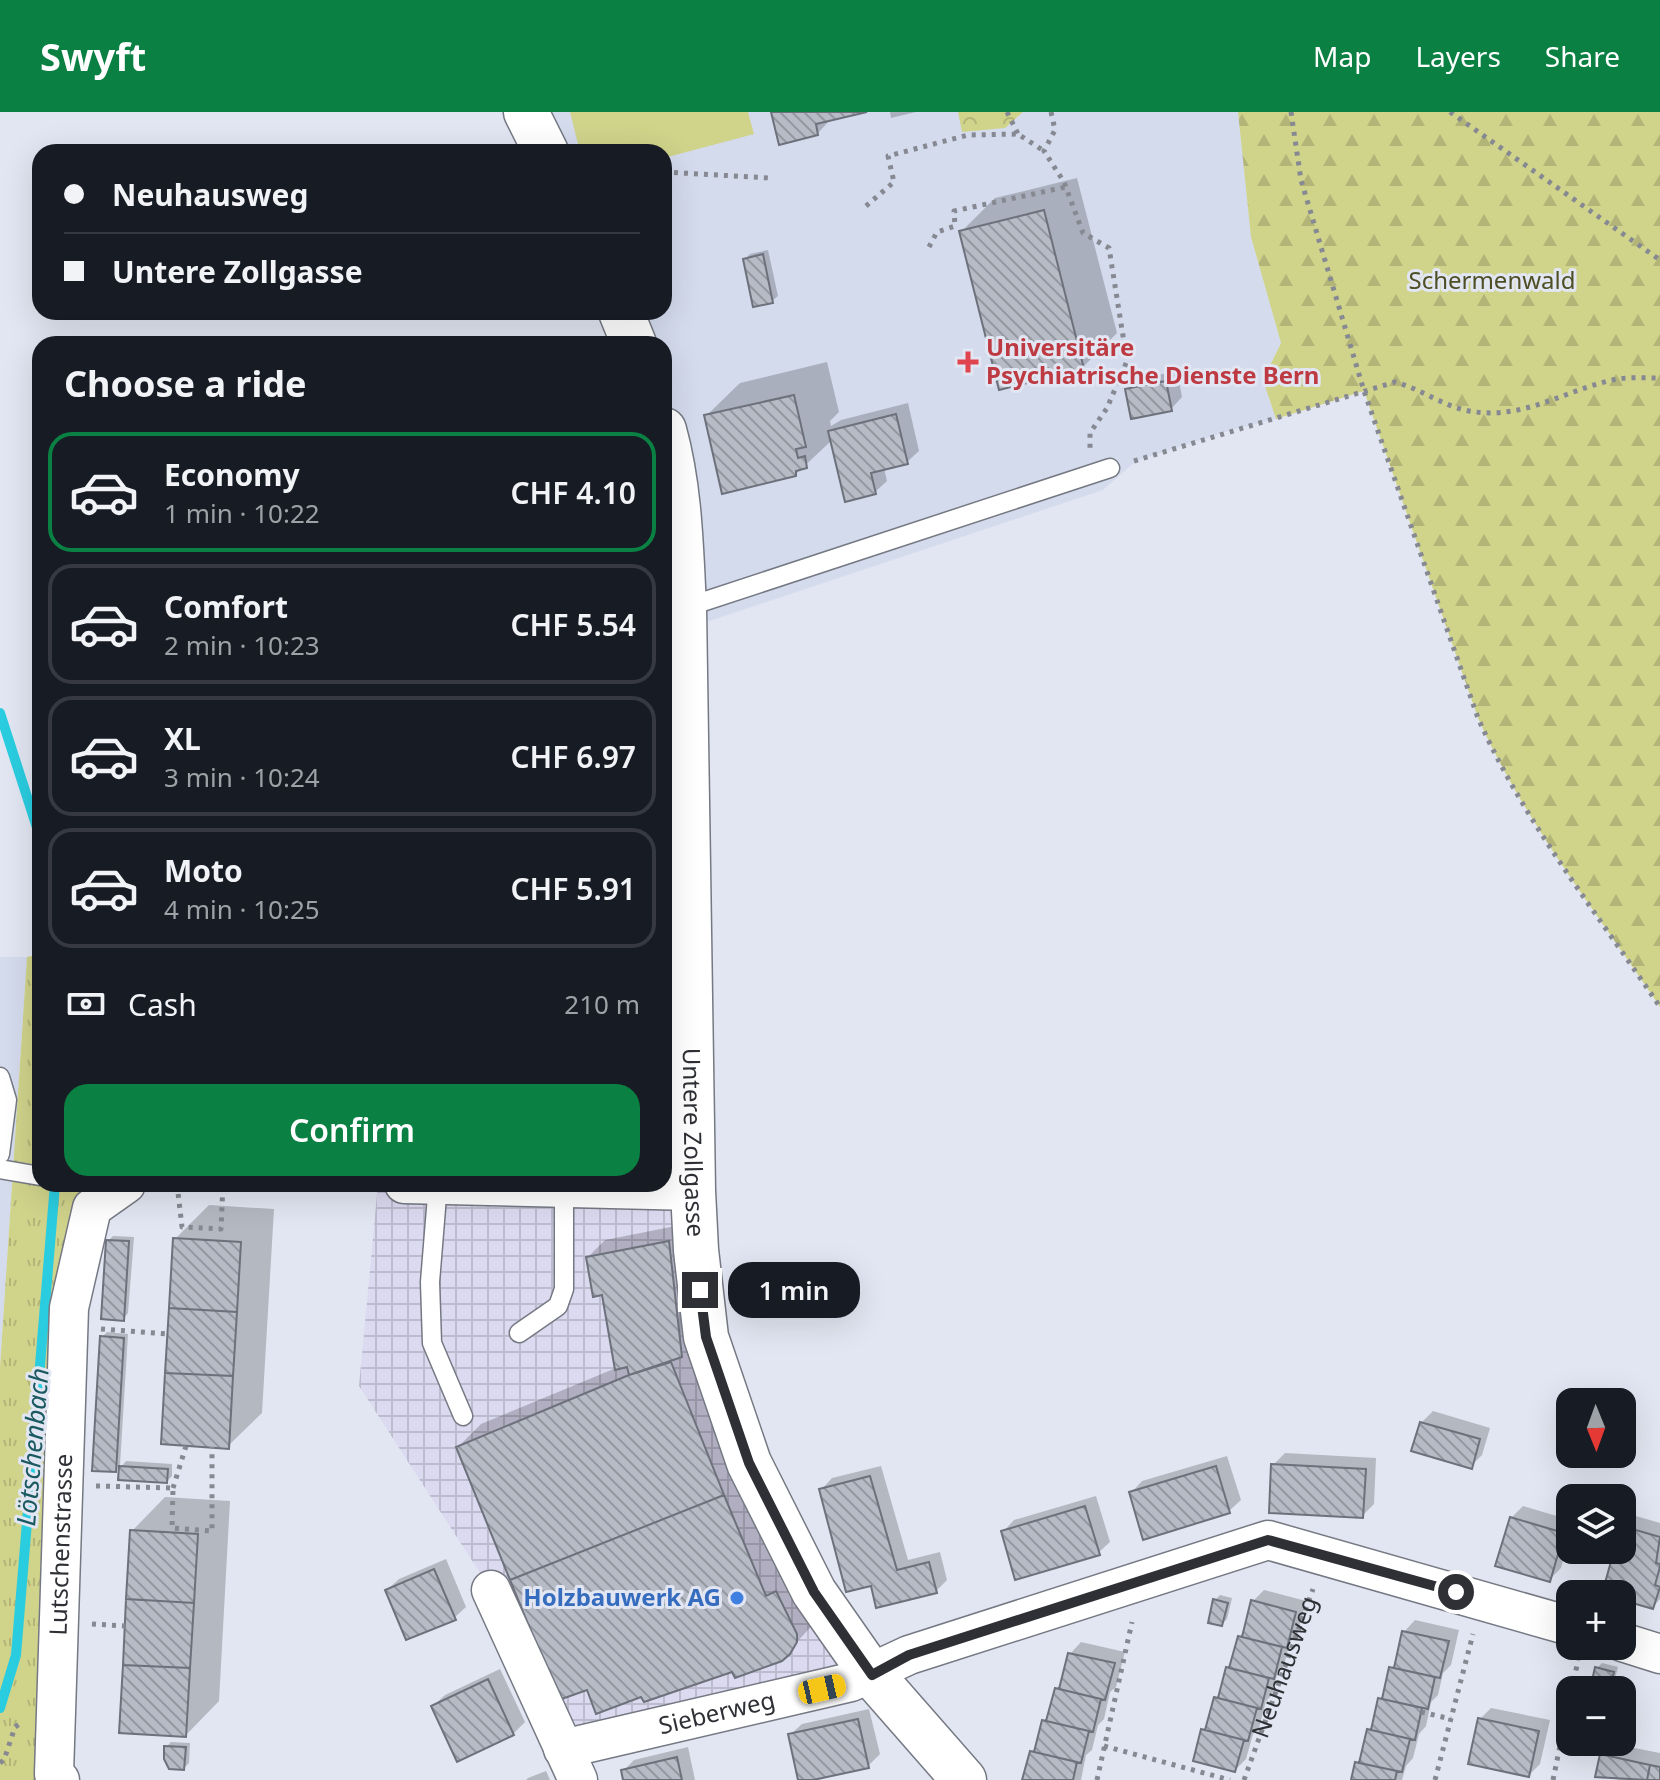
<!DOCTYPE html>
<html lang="en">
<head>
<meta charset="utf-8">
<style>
  body { margin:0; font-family:"Noto Sans",sans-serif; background:#20242c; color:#f1f3f6; height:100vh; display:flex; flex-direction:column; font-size:30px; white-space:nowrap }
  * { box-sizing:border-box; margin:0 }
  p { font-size:26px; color:#9ea1a6 }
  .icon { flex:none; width:44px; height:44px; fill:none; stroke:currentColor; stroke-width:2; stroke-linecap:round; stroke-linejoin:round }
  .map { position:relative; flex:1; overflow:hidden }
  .side { position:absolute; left:32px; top:224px; width:640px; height:856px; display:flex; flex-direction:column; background:#171b24; border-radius:24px; box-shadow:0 8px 32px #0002 }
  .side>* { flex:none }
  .hud { position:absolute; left:32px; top:32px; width:640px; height:176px; border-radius:24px; box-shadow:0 8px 32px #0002; display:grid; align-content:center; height:176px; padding:0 32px; background:#171b24 }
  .needle { width:52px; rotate:179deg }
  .buttons { position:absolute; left:1556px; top:1276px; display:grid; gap:16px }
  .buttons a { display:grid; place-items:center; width:80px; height:80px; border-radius:16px; background:#171b24; box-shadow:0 8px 32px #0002; font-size:40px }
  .end { position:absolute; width:36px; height:36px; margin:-18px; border:10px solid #2e3035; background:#fff; box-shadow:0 0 0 4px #fff }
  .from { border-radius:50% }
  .bubble { position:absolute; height:56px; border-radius:24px; background:#171b24; box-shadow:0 8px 32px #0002; font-size:26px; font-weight:600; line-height:56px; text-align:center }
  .car { position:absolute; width:24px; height:48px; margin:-24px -12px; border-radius:10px; box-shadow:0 0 6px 2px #0007; background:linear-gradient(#f5c518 24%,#345 0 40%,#f5c518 0 76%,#345 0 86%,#f5c518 0) }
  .hud b { display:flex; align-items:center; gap:28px; height:76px; font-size:30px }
  .hud b+b { border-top:2px solid #363941 }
  .hud i { width:20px; height:20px; background:#f1f3f6 }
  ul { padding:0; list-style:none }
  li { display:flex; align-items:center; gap:24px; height:120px; margin:0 16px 12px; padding:0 16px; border:4px solid #363941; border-radius:24px }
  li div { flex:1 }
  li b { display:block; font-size:30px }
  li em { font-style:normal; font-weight:600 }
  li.on { border-color:#0b8043 }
  li>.icon { width:72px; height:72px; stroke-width:1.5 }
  h2 { padding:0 32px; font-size:36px; line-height:96px }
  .pay { display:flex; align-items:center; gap:20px; height:88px; padding:0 32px; font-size:30px }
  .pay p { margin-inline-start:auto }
  .cta { display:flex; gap:16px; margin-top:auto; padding:16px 32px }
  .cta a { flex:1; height:92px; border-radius:24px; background:#0b8043; color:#fff; font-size:32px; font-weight:600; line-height:92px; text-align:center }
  header { display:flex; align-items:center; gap:48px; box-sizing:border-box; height:112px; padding:0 40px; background:#0b8043; color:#fff }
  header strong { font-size:38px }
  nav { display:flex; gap:44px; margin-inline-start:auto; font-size:28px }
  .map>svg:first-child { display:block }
</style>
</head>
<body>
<header>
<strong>Swyft</strong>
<nav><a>Map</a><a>Layers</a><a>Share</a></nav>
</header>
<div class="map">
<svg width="1660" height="1668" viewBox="0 0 1660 1668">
  <defs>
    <pattern id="industrial-grid" width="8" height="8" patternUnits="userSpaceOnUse" patternTransform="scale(2)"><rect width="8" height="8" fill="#dcdaf0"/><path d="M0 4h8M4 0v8" fill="none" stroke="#bdbbce"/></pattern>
    <pattern id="grass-tufts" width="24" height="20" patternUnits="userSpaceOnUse" patternTransform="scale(2)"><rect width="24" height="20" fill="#d0d38a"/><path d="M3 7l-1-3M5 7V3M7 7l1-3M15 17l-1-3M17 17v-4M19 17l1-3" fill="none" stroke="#b3b578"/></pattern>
    <pattern id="forest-firs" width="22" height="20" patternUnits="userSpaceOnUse" patternTransform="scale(2)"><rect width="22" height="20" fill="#d0d38a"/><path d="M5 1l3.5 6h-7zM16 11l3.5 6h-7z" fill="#b3b578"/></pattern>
    <pattern id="park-crowns" width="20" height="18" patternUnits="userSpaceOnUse" patternTransform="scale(2)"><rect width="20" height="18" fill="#d0d38a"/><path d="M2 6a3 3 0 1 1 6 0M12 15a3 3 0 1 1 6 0" fill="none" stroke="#b3b578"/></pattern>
    <pattern id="building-back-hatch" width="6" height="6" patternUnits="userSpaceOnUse" patternTransform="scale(2)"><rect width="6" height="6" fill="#b6bbc5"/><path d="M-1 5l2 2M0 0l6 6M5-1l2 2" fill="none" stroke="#9498a1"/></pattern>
  </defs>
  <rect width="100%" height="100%" fill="#e2e6f2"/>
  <path fill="url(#industrial-grid)" d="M378,1072L693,1079L706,1225L872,1563L563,1637L491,1478L359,1274Z"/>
  <path fill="#d4dbed" d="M526,0H1238L1251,125L1281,231L1263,268L1276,307L1231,318L1136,349L1103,378L685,517L664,318V232H634L621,200H664V40H546Z
    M0,845H27L0,1255Z"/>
  <path fill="url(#grass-tufts)" d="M40,842V1072H126L92,1096L60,1668H0V1255L27,845Z"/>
  <path fill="url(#forest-firs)" d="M1238,0H1660V895C1597,801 1524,709 1478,606L1364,279L1276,307L1263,268L1281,231L1251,125Z"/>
  <path fill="url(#park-crowns)" d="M958,0H1023L1005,16L962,20Z"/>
  <path fill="#d0d38a" d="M570,0H748L754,22L664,46V40H580Z"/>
  <path fill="#0003" d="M773,0H858L832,6L817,22Z
    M890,0H916L891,6Z
    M1077,66L1117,221L1083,255L961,120L995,86Z
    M768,138L778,184L772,189L745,147L750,142Z
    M827,250L839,300L830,309L831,314L841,308L908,291L919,339L907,350L884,356L887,369L875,380L832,328L795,363L706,304L740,271Z
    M1177,259L1182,285L1171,297L1127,278L1139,267Z
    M209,1093L274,1097L262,1301L228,1334L175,1127Z
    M686,1112L820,1505L781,1547L733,1557L642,1583L588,1575L458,1335L481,1312L616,1256L604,1180L588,1145L605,1128Z
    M113,1124L134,1125L128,1201L123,1207L108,1129Z
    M107,1220L128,1222L120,1353L115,1358L102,1225Z
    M1433,1299L1490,1316L1482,1343L1471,1354L1421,1311Z
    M1285,1341L1376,1346L1374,1392L1362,1404L1273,1353Z
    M1227,1344L1241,1388L1229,1399L1131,1381L1142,1369Z
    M126,1349L172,1352V1364L167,1369L121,1355Z
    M881,1354L908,1448L940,1440L947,1468L936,1479L872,1472L821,1378L832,1366Z
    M1096,1384L1110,1430L1098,1441L1003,1420L1014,1408Z
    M165,1385L230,1389L219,1589L186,1623L132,1419Z
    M1523,1394L1570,1408V1424L1561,1456L1549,1468L1511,1406Z
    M1629,1402L1660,1411V1487L1653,1495L1622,1486V1482H1610L1615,1441L1610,1438H1622V1409Z
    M446,1447L466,1495L454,1506L387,1478L399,1467Z
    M1264,1478L1306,1489L1297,1523L1290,1530L1284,1553L1278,1559L1272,1583L1266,1589L1259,1616L1253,1622L1246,1647L1235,1658L1203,1618L1209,1613L1216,1586L1221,1580L1239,1525L1245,1519L1253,1489Z
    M1220,1483L1232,1486L1227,1507L1222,1512L1215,1488Z
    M1415,1508L1459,1518L1451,1553L1443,1561L1438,1583L1431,1590L1426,1614L1419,1622L1413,1646L1406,1654L1402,1668H1354L1368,1618L1374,1613L1380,1587L1386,1581L1391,1556L1397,1550L1404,1520Z
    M1081,1530L1125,1540L1116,1575L1110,1580L1104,1607L1098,1613L1092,1638L1086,1643L1081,1668H1025L1031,1640L1038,1634L1044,1609L1050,1602L1056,1577L1063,1570L1070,1542Z
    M1602,1551L1618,1555L1612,1578H1592L1597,1556Z
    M500,1557L525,1610L513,1622L433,1594L445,1583Z
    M1491,1596L1550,1608L1540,1652L1529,1663L1480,1607Z
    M869,1597L880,1642L868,1654L800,1668L790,1623L802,1612Z
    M171,1630L190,1631L189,1651L184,1656L166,1635Z
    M1614,1632L1660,1641V1668H1620L1598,1664L1602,1643Z
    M688,1635L695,1668H625L623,1659L634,1648Z
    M546,1659L550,1668H526L528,1666Z"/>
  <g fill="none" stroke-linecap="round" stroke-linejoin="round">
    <path stroke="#2acde0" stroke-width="10" d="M0,601L40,725
      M0,1596L16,1543L55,1072"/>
  </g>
  <path fill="url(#building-back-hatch)" stroke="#6d717b" stroke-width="2" d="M771,0H867L816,12L818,23L779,33Z
    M1044,98L1084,257L999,278L959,119Z
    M763,142L773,191L753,195L743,147Z
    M1166,269L1172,299L1131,307L1125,277Z
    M794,283L806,335L796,337L798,346L805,344L807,356L796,359V364L722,382L704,303Z
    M896,302L908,352L871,361L876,382L845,390L828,319Z
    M173,1126L241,1130L237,1200L169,1196Z
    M106,1128L129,1129L124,1209L101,1207Z
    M669,1129L682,1245L629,1263L627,1255L615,1258L602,1183L593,1185L586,1145Z
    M169,1196L237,1200L233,1264L165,1261Z
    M100,1224L124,1226L116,1360L92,1359Z
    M671,1250L724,1383L510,1468L456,1335L629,1263Z
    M165,1261L233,1264L229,1337L161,1332Z
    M1420,1310L1480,1327L1472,1357L1411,1339Z
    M1271,1352L1366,1357L1363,1406L1269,1401Z
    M119,1354L168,1357L167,1371L118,1368Z
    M1216,1354L1230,1401L1143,1428L1129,1380Z
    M870,1364L897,1458L929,1450L937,1481L876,1496L871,1474L846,1480L819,1377Z
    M724,1383L766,1484L776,1479L797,1522V1530L790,1542L782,1549L735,1566L732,1560L644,1590L641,1585L596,1602L587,1578L559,1588L510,1468Z
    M1085,1394L1100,1443L1015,1468L1001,1419Z
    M1510,1405L1564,1421L1550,1470L1495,1454Z
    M1622,1414L1660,1425L1656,1451L1660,1452V1455L1655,1473L1660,1475L1653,1497L1622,1488V1482H1602L1613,1442L1607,1440L1608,1438H1622Z
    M130,1418L198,1422L194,1491L126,1487Z
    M434,1457L456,1508L406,1528L385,1478Z
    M126,1487L194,1491L190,1556L123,1553Z
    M1213,1487L1228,1491L1222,1514L1208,1511Z
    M1251,1488L1296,1500L1287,1536L1242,1525Z
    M1402,1519L1449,1529L1440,1566L1394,1556Z
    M1238,1524L1282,1535L1274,1567L1229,1556Z
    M1068,1541L1115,1551L1105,1588L1059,1577Z
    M123,1553L190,1556L186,1625L119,1621Z
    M1226,1555L1269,1566L1261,1597L1218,1586Z
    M1389,1555L1435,1565L1428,1597L1382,1587Z
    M1595,1555L1614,1560L1609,1578H1590Z
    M488,1567L514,1623L457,1650L431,1594Z
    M1055,1576L1101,1587L1093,1620L1046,1609Z
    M1214,1585L1257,1596L1248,1629L1205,1618Z
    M1378,1586L1422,1596L1415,1628L1371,1618Z
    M1478,1606L1539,1619L1529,1665L1468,1652Z
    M858,1607L869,1656L813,1668H798L788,1622Z
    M1042,1608L1089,1619L1081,1651L1034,1640Z
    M1201,1617L1244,1628L1235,1660L1193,1649Z
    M1367,1617L1410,1627L1402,1660L1359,1651Z
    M164,1634L186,1635L184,1658L169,1657L164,1647Z
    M1030,1639L1077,1650L1073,1668H1022Z
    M1600,1642L1650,1653L1647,1668L1595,1665Z
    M677,1645L682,1668H623L621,1658Z
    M1355,1650L1397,1659L1395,1668H1351Z
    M1650,1653L1660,1655V1668H1647Z"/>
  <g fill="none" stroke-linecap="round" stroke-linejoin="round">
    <g stroke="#757983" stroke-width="21">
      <path id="lane" d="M684,496L1110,356
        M0,965L7,988L0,1042
        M0,1057L40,1064
        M438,1072L430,1170L432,1231L463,1304
        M519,1221L558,1194L564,1177V1076"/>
    </g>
    <g stroke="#757983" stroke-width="41">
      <g id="street">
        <path d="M404,1072L693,1079"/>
        <path d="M491,1478L578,1668"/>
        <path d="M1622,1530L1660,1542"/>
        <path id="s2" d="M563,1637L851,1570L909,1543L1268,1428L1570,1514"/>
        <path id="s3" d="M60,1668L54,1662L69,1196L92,1096L126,1072"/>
      </g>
    </g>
    <g stroke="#757983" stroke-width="47">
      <g id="secondary">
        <path d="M526,0L546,40"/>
        <path d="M621,200L634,232"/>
        <path id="s4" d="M664,318C680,376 681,436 684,496L693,1079L696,1138L706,1225L749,1351L814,1480L872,1563L964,1668"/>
      </g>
    </g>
    <g stroke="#868991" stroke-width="5" stroke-dasharray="4 6" stroke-linecap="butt">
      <path d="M1007,0L1018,22"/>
      <path d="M1051,0L1055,18L1044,39L1064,70L1083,121L1109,136L1127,249L1107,296L1090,321V337"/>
      <path d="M1291,0L1301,68L1364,279L1478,606C1524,710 1597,801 1660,895"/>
      <path d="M1450,0L1660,148"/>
      <path d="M664,60L770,66"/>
      <path d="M866,94L894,70L888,44L968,23L1018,22L1044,39"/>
      <path d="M929,135L937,120L955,114L954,99L1066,75"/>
      <path d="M664,264L671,282"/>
      <path d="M1134,349L1395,270C1421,277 1443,294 1469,299C1524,309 1566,277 1617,267C1631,265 1646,266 1660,266"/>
      <path d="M177,1072L182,1115L221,1117L223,1072"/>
      <path d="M101,1217L168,1222"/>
      <path d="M96,1374L173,1376L172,1416L212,1419V1335"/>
      <path d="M173,1376L186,1334"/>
      <path d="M92,1512L125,1514"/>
      <path d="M1572,1578L1578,1548"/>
      <path d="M1421,1600L1451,1607"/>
      <path d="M1104,1634L1230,1668"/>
      <path d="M0,1651L4,1648L15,1615L21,1611"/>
      <path d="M1097,1668L1132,1510"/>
      <path id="s1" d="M1244,1668L1313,1477"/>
      <path d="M1435,1668L1473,1522"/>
      <path d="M1553,1668L1570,1585"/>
    </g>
    <use href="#lane" stroke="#fff" stroke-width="18"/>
    <use href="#street" stroke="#fff" stroke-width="38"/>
    <use href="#secondary" stroke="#fff" stroke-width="44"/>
  </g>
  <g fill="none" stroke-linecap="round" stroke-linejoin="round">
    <path stroke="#2e3035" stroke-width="10" d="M700,1178L706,1225L749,1351L814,1480L872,1563L909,1543L1268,1428L1456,1480"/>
  </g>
  <path fill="#e0444e" stroke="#e2e6f2" stroke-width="3" d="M964 238h8v8h8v8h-8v8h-8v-8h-8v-8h8z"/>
  <circle fill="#3f7fe0" stroke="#e2e6f2" stroke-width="3" cx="737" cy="1486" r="8"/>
  <g text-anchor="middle" stroke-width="6" stroke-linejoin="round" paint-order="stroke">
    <g font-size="24" fill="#4e4f25" stroke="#e2e6f2">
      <text x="1492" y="177">Schermenwald</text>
    </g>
    <g font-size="24" font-weight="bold" fill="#be3a42" stroke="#e2e6f2" text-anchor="start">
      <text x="986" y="244">Universitäre<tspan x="986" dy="28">Psychiatrische Dienste Bern</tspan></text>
    </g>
    <g font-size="24" fill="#2e3035" stroke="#e2e6f2">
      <text dy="8" stroke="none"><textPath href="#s4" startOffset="714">Untere Zollgasse</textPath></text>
      <text dy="8" stroke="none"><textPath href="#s3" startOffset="238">Lutschenstrasse</textPath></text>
      <text dy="8" stroke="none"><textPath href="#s1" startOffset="120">Neuhausweg</textPath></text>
      <text dy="8" stroke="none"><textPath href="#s2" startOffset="158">Sieberweg</textPath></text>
    </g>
    <g font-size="24" font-weight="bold" fill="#366cbe" stroke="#e2e6f2" text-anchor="end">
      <text x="721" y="1494">Holzbauwerk AG</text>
    </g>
    <g font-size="26" font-style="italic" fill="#1b5961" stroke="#e2e6f2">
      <text transform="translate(33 1335) rotate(-85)" y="9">Lötschenbach</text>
    </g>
  </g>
</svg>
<div class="buttons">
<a><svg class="needle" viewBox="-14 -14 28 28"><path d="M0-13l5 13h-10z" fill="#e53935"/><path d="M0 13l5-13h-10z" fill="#9ea1a6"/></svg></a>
<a><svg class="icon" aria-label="layers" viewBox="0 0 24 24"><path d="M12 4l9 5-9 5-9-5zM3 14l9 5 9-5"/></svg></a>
<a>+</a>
<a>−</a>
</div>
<i class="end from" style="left:1456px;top:1480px"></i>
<i class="end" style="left:700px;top:1178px"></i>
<div class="bubble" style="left:728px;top:1150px;width:132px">1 min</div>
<i class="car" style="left:822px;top:1577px;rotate:77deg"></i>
<div class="hud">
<b><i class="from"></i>Neuhausweg</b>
<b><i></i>Untere Zollgasse</b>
</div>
<section class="side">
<h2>Choose a ride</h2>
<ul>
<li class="on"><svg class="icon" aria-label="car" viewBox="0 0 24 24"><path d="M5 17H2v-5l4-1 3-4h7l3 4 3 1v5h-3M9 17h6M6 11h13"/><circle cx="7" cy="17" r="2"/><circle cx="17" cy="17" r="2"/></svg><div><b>Economy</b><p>1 min · 10:22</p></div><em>CHF 4.10</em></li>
<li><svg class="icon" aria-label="car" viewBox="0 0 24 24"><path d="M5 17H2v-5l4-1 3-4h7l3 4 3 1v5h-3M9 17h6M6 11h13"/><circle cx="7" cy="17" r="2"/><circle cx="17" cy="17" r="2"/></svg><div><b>Comfort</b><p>2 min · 10:23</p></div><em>CHF 5.54</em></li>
<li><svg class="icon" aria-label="car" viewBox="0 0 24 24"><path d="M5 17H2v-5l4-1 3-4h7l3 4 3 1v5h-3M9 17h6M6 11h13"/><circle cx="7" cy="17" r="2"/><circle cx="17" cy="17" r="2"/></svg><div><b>XL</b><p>3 min · 10:24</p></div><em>CHF 6.97</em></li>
<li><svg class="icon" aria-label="car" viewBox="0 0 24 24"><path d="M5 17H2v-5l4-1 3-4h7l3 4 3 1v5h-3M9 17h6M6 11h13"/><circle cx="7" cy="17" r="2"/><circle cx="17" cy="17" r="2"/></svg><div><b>Moto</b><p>4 min · 10:25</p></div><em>CHF 5.91</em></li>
</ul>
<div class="pay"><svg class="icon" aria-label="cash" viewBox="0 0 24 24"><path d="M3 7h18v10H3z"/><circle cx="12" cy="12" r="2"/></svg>Cash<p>210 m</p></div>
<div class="cta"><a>Confirm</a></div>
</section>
</div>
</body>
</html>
